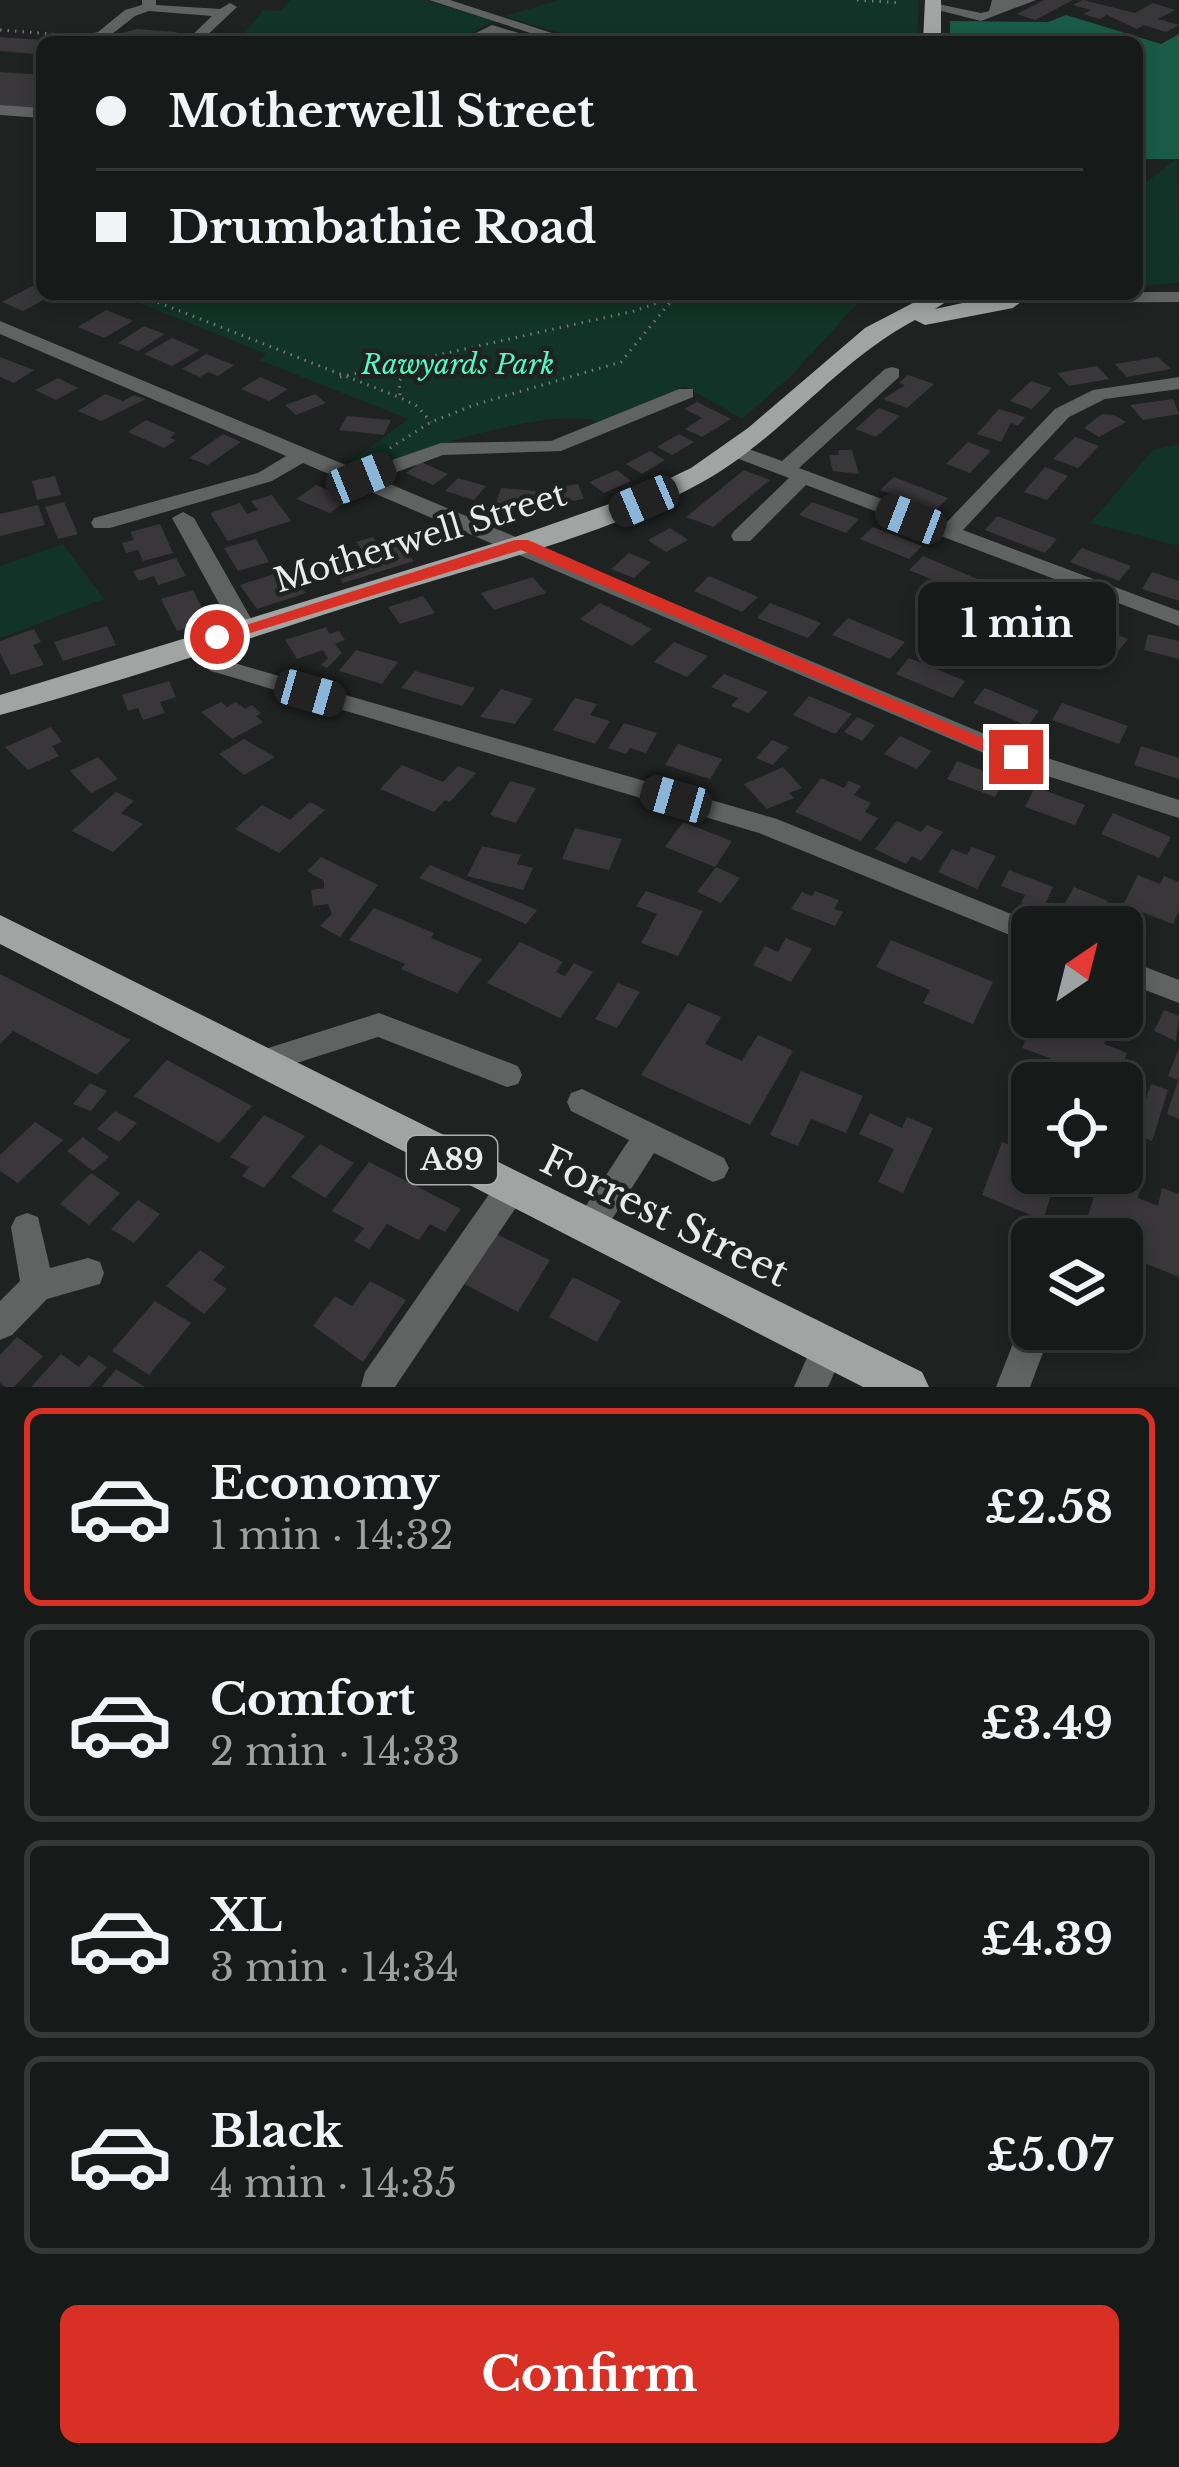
<!DOCTYPE html>
<html lang="en">
<head>
<meta charset="utf-8">
<style>
  body { margin:0; font-family:"Libre Baskerville",serif; background:#1f2321; color:#f1f3f6; height:100vh; display:flex; flex-direction:column; font-size:45px; white-space:nowrap }
  * { box-sizing:border-box; margin:0 }
  p { font-size:39px; color:#9ea1a2 }
  .icon { flex:none; width:66px; height:66px; fill:none; stroke:currentColor; stroke-width:2; stroke-linecap:round; stroke-linejoin:round }
  .map { position:relative; height:1387px; overflow:hidden }
  .panel { display:flex; flex-direction:column; background:#161a18; flex:1 }
  .panel>* { flex:none }
  .guide { position:absolute; left:36px; top:36px; width:1107px; height:264px; border-radius:18px; box-shadow:0 6px 18px #0003,0 0 0 3px #353837; display:grid; align-content:center; height:264px; padding:0 60px; background:#161a18 }
  .needle { width:78px; rotate:35deg }
  .buttons { position:absolute; left:1011px; top:906px; display:grid; gap:24px }
  .buttons a { display:grid; place-items:center; width:132px; height:132px; border-radius:18px; background:#161a18; box-shadow:0 6px 18px #0003,0 0 0 3px #353837; font-size:60px }
  .end { position:absolute; width:54px; height:54px; margin:-27px; border:15px solid #d93025; background:#fff; box-shadow:0 0 0 6px #fff }
  .from { border-radius:50% }
  .bubble { position:absolute; height:84px; border-radius:18px; background:#161a18; box-shadow:0 6px 18px #0003,0 0 0 3px #353837; font-size:39px; font-weight:700; line-height:84px; text-align:center }
  .car { position:absolute; width:36px; height:72px; margin:-36px -18px; border-radius:15px; box-shadow:0 0 9px 3px #0007; background:linear-gradient(#222 24%,#8ab4d8 0 40%,#222 0 76%,#8ab4d8 0 86%,#222 0) }
  .guide b { display:flex; align-items:center; gap:42px; height:114px; font-size:45px }
  .guide b+b { border-top:3px solid #353837 }
  .guide i { width:30px; height:30px; background:#f1f3f6 }
  ul { padding:21px 0 0; list-style:none }
  li { display:flex; align-items:center; gap:36px; height:198px; margin:0 24px 18px; padding:0 36px; border:6px solid #353837; border-radius:18px }
  li div { flex:1 }
  li b { display:block; font-size:45px }
  li em { font-style:normal; font-weight:700 }
  li.active { border-color:#d93025 }
  li>.icon { width:108px; height:108px; stroke-width:1.5 }
  .cta { display:flex; gap:24px; margin-top:auto; padding:24px 60px }
  .cta a { flex:1; height:138px; border-radius:18px; background:#d93025; color:#fff; font-size:48px; font-weight:700; line-height:138px; text-align:center }
  .map>svg:first-child { display:block }
</style>
</head>
<body>
<div class="map">
<svg width="1179" height="1387" viewBox="0 0 1179 1387">
  <rect width="100%" height="100%" fill="#1e2220"/>
  <path fill="#123327" d="M290,0H424L494,21L454,42H238L263,10L281,11Z
    M559,0H919L917,42H589L505,16Z
    M1178,158L1179,283L1137,286V189Z
    M117,294H866L791,376L742,419L685,386L598,422C554,405 417,450 371,468L352,461L408,419L259,360L266,354Z
    M1179,444V546L1090,523L1153,450Z
    M63,544L104,599L0,638V566Z"/>
  <path fill="#195b46" d="M1066,15L1161,44L1179,34V159H1137V42H950V21L1048,22Z"/>
  <path fill="#3a373b" d="M1044,0H1073L1035,20L1017,14Z
    M1083,0L1135,13L1153,3L1175,10L1158,19L1179,25L1166,32L1144,25L1137,29L1107,15L1100,19L1083,14L1091,10L1073,5Z
    M137,29L177,32L174,36L185,37L181,42H113L122,33Z
    M0,37L42,40V49L36,54L0,51Z
    M0,72L42,75V109L0,106Z
    M42,281V294H54L23,311L2,302Z
    M106,310L133,321L104,338L78,327Z
    M144,326L165,334L138,351L118,343Z
    M172,338L200,350L172,366L144,354Z
    M206,354L234,365L218,376L208,372L200,377L182,369Z
    M0,357L34,370L14,383L0,377Z
    M1158,357L1171,369L1127,377L1115,364Z
    M1097,366L1109,379L1069,386L1057,373Z
    M908,375L934,384L907,408L883,399L905,385L899,383Z
    M260,377L288,389L269,401L241,389Z
    M58,378L78,388L56,400L35,390Z
    M1031,381L1052,388L1032,409L1010,401Z
    M105,394L123,401L134,395L146,399L101,421L78,411Z
    M315,394L326,403L296,415L285,405Z
    M1173,399L1179,414L1143,420L1130,405Z
    M697,402L731,419L702,437L685,429L702,418L684,409Z
    M879,408L900,416L876,437L855,429Z
    M999,409L1025,417L1018,426L1011,423L1001,442L977,434Z
    M1102,414L1114,415L1126,422L1099,437L1084,428Z
    M347,416L391,420L384,435L339,430Z
    M146,420L176,433L170,438L176,440L164,448L128,432Z
    M223,434L241,442L208,465L189,458Z
    M679,434L694,442L672,455L657,447Z
    M1075,437L1099,446L1078,468L1053,459Z
    M968,442L991,451L970,473L946,464Z
    M838,450H852L859,474L833,471L829,455H839Z
    M650,451L665,460L642,474L626,464Z
    M421,462L448,474L433,485L406,473Z
    M1045,467L1068,476L1047,500L1024,492Z
    M617,470L631,481L604,493L589,482Z
    M744,470L770,480L713,527L686,517Z
    M55,476L61,495L37,500L32,481Z
    M894,477L948,498L935,511L880,490Z
    M458,478L486,486L474,500L445,491Z
    M578,484L584,499L553,504L547,489Z
    M316,485L349,499L330,513L296,499Z
    M501,488L536,491L531,507L496,503Z
    M272,495L291,521L228,541L210,513L240,503L247,514L258,510L251,501Z
    M64,502L78,534L58,539L45,507Z
    M812,502L859,519L846,533L799,515Z
    M38,505L45,525L0,536V514Z
    M997,516L1057,539L1045,553L985,530Z
    M160,524L173,553L143,561L138,550L126,553L122,543L134,540L130,532Z
    M873,527L922,546L909,559L860,539Z
    M670,528L688,540L666,552L648,540Z
    M373,537L381,548L401,544L414,561L343,583L327,561L362,550L356,542Z
    M256,539L269,562L238,571L224,548Z
    M1082,548L1131,566L1119,581L1070,562Z
    M629,553L651,562L634,578L611,569Z
    M923,556L982,581L969,595L909,570Z
    M176,558L186,576L158,585L154,576L139,581L133,571Z
    M1152,572L1179,581V601L1142,589Z
    M274,574L282,586L297,581L306,593L257,609L240,585Z
    M709,576L758,597L742,612L694,591Z
    M533,577L546,593L494,610L481,593Z
    M1000,588L1049,608L1039,621L988,601Z
    M193,590L209,622L177,631L161,599Z
    M423,596L435,613L400,624L388,607Z
    M600,603L652,629L632,646L580,619Z
    M770,603L821,623L808,638L757,618Z
    M1066,614L1128,639L1116,654L1054,629Z
    M848,618L905,642L890,659L832,635Z
    M107,626L116,645L63,661L54,642Z
    M326,627L330,634L339,631L345,640L335,644L342,653L327,668L321,665L328,658L323,650L297,659L285,640Z
    M34,629L41,642L33,645L44,665L11,675L0,653V641Z
    M1148,634L1179,641V659L1144,650Z
    M674,642L708,656L687,677L654,662Z
    M356,650L398,662L382,684L339,671Z
    M909,658L965,681L953,698L896,674Z
    M415,671L475,688L462,706L401,688Z
    M724,674L768,692L749,713L731,706L738,698L711,687Z
    M169,681L176,697L160,702L165,713L143,720L138,708L128,711L122,695Z
    M985,688L1039,711L1028,726L973,703Z
    M501,689L533,699L515,724L480,717Z
    M809,696L852,714L835,734L793,715Z
    M575,698L597,704L590,715L610,721L595,744L553,730Z
    M221,702L227,707L236,702L245,709L252,705L261,713L256,716L263,722L232,739L201,712Z
    M1062,703L1128,726L1119,744L1052,720Z
    M857,717L875,725L862,741L844,732Z
    M624,723L657,733L646,753L630,748L626,754L608,748Z
    M51,727L62,742L52,746L59,756L28,770L5,747Z
    M900,736L932,751L917,769L884,754Z
    M244,739L275,757L244,775L219,754Z
    M772,740L789,747L773,765L756,758Z
    M678,744L722,759L710,779L665,765Z
    M1141,746L1179,758V779L1134,765Z
    M98,757L118,779L91,793L70,771Z
    M957,761L1005,779L995,797L947,779Z
    M402,765L443,782L458,766L476,773L450,802L445,800L434,812L380,789Z
    M783,767L802,788L789,793L794,798L767,809L744,784Z
    M821,778L844,788L849,781L861,786L854,795L871,803L865,812L878,818L861,841L795,812Z
    M510,781L536,788L516,823L490,815Z
    M1035,787L1085,805L1075,825L1025,807Z
    M116,792L134,801L121,813L143,824L113,852L72,831Z
    M310,802L325,810L279,853L235,829L262,805L290,820Z
    M1113,813L1171,837L1159,858L1101,834Z
    M897,821L921,832L927,825L943,832L921,861L912,856L906,864L875,849Z
    M683,822L732,841L715,867L665,847Z
    M575,828L622,839L609,870L562,859Z
    M482,846L521,855L517,864L533,868L523,890L467,876Z
    M972,847L996,856L977,889L938,872L952,849L967,855Z
    M321,857L378,885L340,937L320,926L332,914L328,904L313,906L311,890L324,888V881L307,871Z
    M430,865L537,910L526,924L419,878Z
    M716,867L740,878L721,903L697,892Z
    M1009,870L1053,887L1042,911L1021,903L1025,895L1001,886Z
    M1138,875L1160,884L1164,876L1179,882V910L1173,924L1123,905Z
    M1074,887L1108,901L1093,927H1071L1055,920Z
    M646,891L703,911L678,956L641,943L657,914L636,906Z
    M815,891L839,900L834,909L843,912L835,926L791,909L802,892L812,896Z
    M374,908L434,933L431,938L482,959L457,993L401,969L405,964L349,940Z
    M786,938L812,949L791,982L753,965L765,946L778,952Z
    M891,940L993,982L973,1024L923,1003L930,990L876,967Z
    M520,942L563,962L556,972L565,976L574,963L593,972L560,1018L487,983Z
    M0,974L130,1040L97,1075L13,1031L0,1044Z
    M618,983L640,992L617,1028L595,1019Z
    M688,1003L721,1017L705,1044L742,1061L758,1035L793,1051L750,1125L641,1075Z
    M1164,1010L1179,1016L1176,1041L1154,1031Z
    M1061,1017L1114,1020L1104,1044L1127,1053L1116,1083L1022,1048L1033,1025L1054,1034Z
    M1179,1048V1119L1167,1114L1178,1080L1168,1076Z
    M167,1060L252,1106L219,1143L134,1096Z
    M801,1071L863,1096L846,1133L811,1119L798,1146L770,1135Z
    M90,1083L107,1091L91,1111L73,1104Z
    M1151,1084L1168,1090L1152,1141L1122,1129V1090L1146,1099Z
    M115,1111L137,1123L119,1142L97,1129Z
    M870,1113L902,1128L907,1117L933,1128L903,1193L878,1182L894,1149L859,1134Z
    M264,1115L305,1136L264,1188L242,1176L249,1167L230,1157Z
    M35,1122L63,1140L18,1183L0,1171V1155Z
    M83,1137L109,1157L93,1171L67,1151Z
    M1002,1142L1032,1154V1173L1055,1183L1043,1220L982,1195Z
    M320,1144L354,1163L325,1198L291,1177Z
    M369,1162L461,1209L445,1232L430,1224L419,1240L387,1224L369,1249L354,1241L364,1228L332,1211Z
    M1122,1167L1144,1176L1138,1198L1158,1206L1162,1188L1179,1194V1277L1122,1254V1239H1081L1101,1173H1122Z
    M91,1173L120,1193L89,1225L60,1204Z
    M138,1200L160,1214L134,1243L111,1229Z
    M496,1234L550,1260L518,1312L464,1284Z
    M200,1250L225,1267L213,1280L227,1289L204,1314L166,1286Z
    M573,1277L621,1301L597,1342L549,1317Z
    M370,1281L406,1300L363,1362L313,1326L335,1296L352,1306Z
    M155,1301L191,1323L149,1375L112,1351Z
    M17,1337L43,1356L14,1387H6L0,1383V1355Z
    M61,1354L79,1367L89,1355L107,1367L89,1387H31Z
    M116,1369L145,1387H102Z"/>
  <g fill="none" stroke-linecap="round" stroke-linejoin="round">
    <path stroke="#757876" stroke-width="3" stroke-dasharray="1.5 6" stroke-linecap="butt" d="M857,0L902,3
      M0,30L53,34
      M571,39L585,42
      M137,294L401,398L417,406L431,422
      M340,377L634,311L672,298
      M400,395L399,381L417,360
      M390,448L431,422L474,405L621,362L677,294"/>
    <path fill="#606362" fill-rule="evenodd" d="M142,0H156V5L220,9L230,3L237,7L200,42H185L212,16L149,11L135,16L107,38L58,42L98,32L125,10L142,5Z
      M429,0H450L561,36L549,39Z
      M992,0H1036L981,21L926,7L933,3L981,13L989,11Z
      M492,25L522,34L524,37L517,41L493,34L483,38L487,42L464,39Z
      M0,105L42,108V118L0,115Z
      M1137,292H1179V302L1017,303L1008,298L1011,294Z
      M0,321L360,471L441,443L551,441L679,389H693V397L561,451L443,455L378,479L1025,751L1179,800V818L1007,763L303,463L272,481L110,528H94L91,523L94,518L258,473L286,456L0,334Z
      M892,367L899,369V377L799,468L946,523L1055,409L1093,390L1179,377V389L1105,399L1069,417L963,530L1179,611V626L806,485L750,541H734L731,536L734,531L789,478L726,454V446H740L782,461L885,369Z
      M183,512L194,518L257,629L253,634L245,636L233,629L172,518Z
      M189,637L227,661L777,819L1043,927H1032V944L759,833L211,671L177,645Z
      M1122,958L1179,980V1003L1122,981Z
      M379,1013L518,1066L522,1075L518,1084L507,1087L378,1037L259,1075L249,1072L244,1063L249,1054Z
      M582,1089L724,1158L729,1168L724,1178L713,1182L654,1153L600,1238L589,1242L578,1238L573,1228L578,1218L629,1140L571,1111L567,1102L571,1093Z
      M510,1176L521,1180L526,1190L521,1200L395,1387H361L365,1372L499,1180Z
      M27,1213L38,1217L50,1268L88,1258L100,1262L104,1273L100,1284L47,1299L12,1335L0,1340V1301L20,1281L11,1227L16,1217Z
      M1071,1220L1082,1224L1085,1239H1053L1060,1224Z
      M1032,1314V1329H1052L1030,1387H996L1023,1318Z
      M828,1332L840,1337L845,1348L828,1387H794L816,1337Z"/>
    <path fill="#a0a5a3" fill-rule="evenodd" d="M925,0H941V42H923Z
      M930,294H958L935,309L1004,294H1031L1013,308L925,325L915,320C837,361 783,436 706,480C613,533 502,559 399,591C266,632 134,678 0,715V695L512,538L635,495L691,468L748,428L865,328Z
      M0,915L922,1372L929,1387H863L0,944Z"/>
  </g>
  <path fill="#d93025" d="M515,540H528L1026,757L1016,764L1009,762L521,550L224,641L208,637Z"/>
  <g text-anchor="middle" stroke-width="9" stroke-linejoin="round" paint-order="stroke">
    <g font-size="27" font-style="italic" fill="#55f8c3" stroke="#1e2220">
      <text x="458" y="374">Rawyards Park</text>
    </g>
    <rect fill="#1e2220" stroke="#abafad" stroke-width="3" x="407" y="1136" width="90" height="48" rx="9"/>
    <g font-size="30" font-weight="bold" fill="#e8ebe9">
      <text x="452" y="1170">A89</text>
    </g>
    <g font-size="33" fill="#e8ebe9" stroke="#1e2220">
      <text transform="translate(420 537) rotate(-17)" y="12">Motherwell Street</text>
    </g>
    <g font-size="39" fill="#e8ebe9" stroke="#1e2220">
      <text transform="translate(665 1216) rotate(26)" y="14">Forrest Street</text>
    </g>
  </g>
</svg>
<div class="buttons">
<a><svg class="needle" viewBox="-14 -14 28 28"><path d="M0-13l5 13h-10z" fill="#e53935"/><path d="M0 13l5-13h-10z" fill="#9ea1a2"/></svg></a>
<a><svg class="icon" aria-label="locate" viewBox="0 0 24 24"><circle cx="12" cy="12" r="6"/><path d="M12 2v4M12 18v4M2 12h4M18 12h4"/></svg></a>
<a><svg class="icon" aria-label="layers" viewBox="0 0 24 24"><path d="M12 4l9 5-9 5-9-5zM3 14l9 5 9-5"/></svg></a>
</div>
<i class="end from" style="left:217px;top:637px"></i>
<i class="end" style="left:1016px;top:757px"></i>
<div class="bubble" style="left:918px;top:582px;width:198px">1 min</div>
<i class="car" style="left:361px;top:478px;rotate:68deg"></i>
<i class="car" style="left:644px;top:501px;rotate:247deg"></i>
<i class="car" style="left:911px;top:519px;rotate:291deg"></i>
<i class="car" style="left:310px;top:693px;rotate:106deg"></i>
<i class="car" style="left:676px;top:799px;rotate:286deg"></i>
<div class="guide">
<b><i class="from"></i>Motherwell Street</b>
<b><i></i>Drumbathie Road</b>
</div>
</div>
<section class="panel">
<ul>
<li class="active"><svg class="icon" aria-label="car" viewBox="0 0 24 24"><path d="M5 17H2v-5l4-1 3-4h7l3 4 3 1v5h-3M9 17h6M6 11h13"/><circle cx="7" cy="17" r="2"/><circle cx="17" cy="17" r="2"/></svg><div><b>Economy</b><p>1 min · 14:32</p></div><em>£2.58</em></li>
<li><svg class="icon" aria-label="car" viewBox="0 0 24 24"><path d="M5 17H2v-5l4-1 3-4h7l3 4 3 1v5h-3M9 17h6M6 11h13"/><circle cx="7" cy="17" r="2"/><circle cx="17" cy="17" r="2"/></svg><div><b>Comfort</b><p>2 min · 14:33</p></div><em>£3.49</em></li>
<li><svg class="icon" aria-label="car" viewBox="0 0 24 24"><path d="M5 17H2v-5l4-1 3-4h7l3 4 3 1v5h-3M9 17h6M6 11h13"/><circle cx="7" cy="17" r="2"/><circle cx="17" cy="17" r="2"/></svg><div><b>XL</b><p>3 min · 14:34</p></div><em>£4.39</em></li>
<li><svg class="icon" aria-label="car" viewBox="0 0 24 24"><path d="M5 17H2v-5l4-1 3-4h7l3 4 3 1v5h-3M9 17h6M6 11h13"/><circle cx="7" cy="17" r="2"/><circle cx="17" cy="17" r="2"/></svg><div><b>Black</b><p>4 min · 14:35</p></div><em>£5.07</em></li>
</ul>
<div class="cta"><a>Confirm</a></div>
</section>
</body>
</html>
